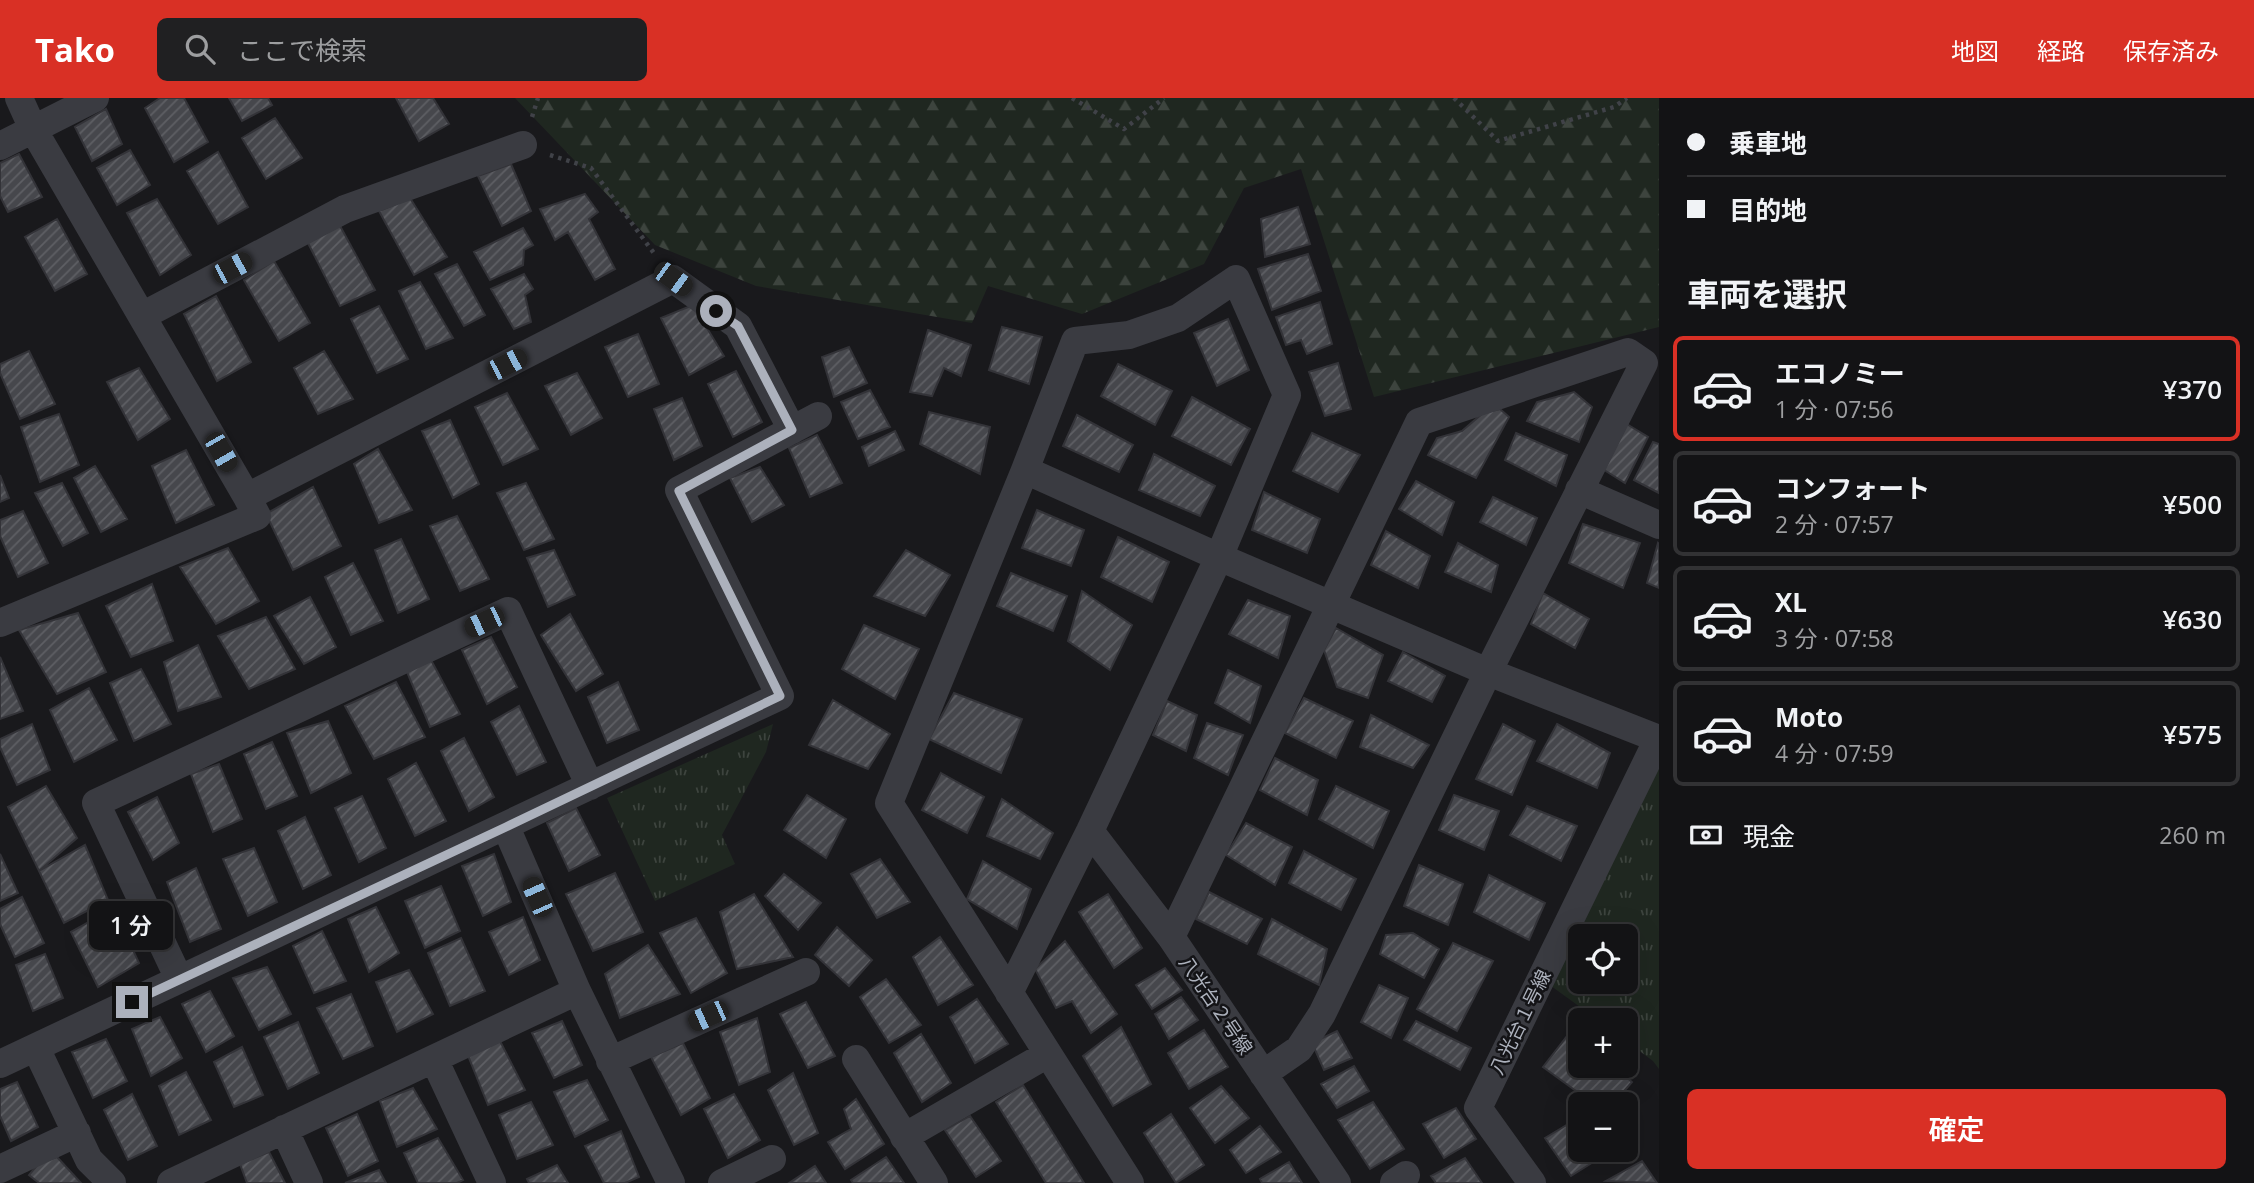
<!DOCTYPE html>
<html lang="ja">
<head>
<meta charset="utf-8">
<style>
  body { margin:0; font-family:"Open Sans","Noto Sans JP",sans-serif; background:#202022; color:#f1f3f6; height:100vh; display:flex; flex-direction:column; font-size:26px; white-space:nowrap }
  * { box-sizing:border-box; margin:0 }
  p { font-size:23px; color:#9d9ea0 }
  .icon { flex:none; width:38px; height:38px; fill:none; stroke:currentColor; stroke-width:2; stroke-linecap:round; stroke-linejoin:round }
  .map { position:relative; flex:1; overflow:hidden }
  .details { display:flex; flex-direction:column; background:#131315; width:595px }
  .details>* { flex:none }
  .top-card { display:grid; align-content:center; height:154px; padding:0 28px; background:#131315 }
  .tools { position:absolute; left:1568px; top:826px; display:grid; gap:14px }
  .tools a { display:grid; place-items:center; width:70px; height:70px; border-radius:10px; background:#131315; box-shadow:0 7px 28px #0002,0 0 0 2px #323234; font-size:35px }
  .end { position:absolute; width:32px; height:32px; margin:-16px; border:9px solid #acb1bc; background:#111; box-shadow:0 0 0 4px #111 }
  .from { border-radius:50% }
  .bubble { position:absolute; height:49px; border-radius:10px; background:#131315; box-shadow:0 7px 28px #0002,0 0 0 2px #323234; font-size:23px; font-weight:600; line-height:49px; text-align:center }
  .car { position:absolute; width:21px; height:42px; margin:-21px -10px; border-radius:9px; box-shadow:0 0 5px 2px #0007; background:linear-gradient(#222 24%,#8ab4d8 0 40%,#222 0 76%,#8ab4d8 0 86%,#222 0) }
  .top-card b { display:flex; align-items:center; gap:24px; height:66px; font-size:26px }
  .top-card b+b { border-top:2px solid #323234 }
  .top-card i { width:18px; height:18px; background:#f1f3f6 }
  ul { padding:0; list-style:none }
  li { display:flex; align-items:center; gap:21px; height:105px; margin:0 14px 10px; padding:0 14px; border:4px solid #323234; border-radius:10px }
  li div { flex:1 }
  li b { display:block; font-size:26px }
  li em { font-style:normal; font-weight:600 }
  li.current { border-color:#d93025 }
  li>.icon { width:63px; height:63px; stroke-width:1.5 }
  h2 { padding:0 28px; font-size:32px; line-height:84px }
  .pay { display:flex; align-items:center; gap:18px; height:77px; padding:0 28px; font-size:26px }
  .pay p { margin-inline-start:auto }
  .cta { display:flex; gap:14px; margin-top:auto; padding:14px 28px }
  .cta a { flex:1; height:80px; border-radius:10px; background:#d93025; color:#fff; font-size:28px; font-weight:600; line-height:80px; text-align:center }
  header { display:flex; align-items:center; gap:42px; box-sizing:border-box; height:98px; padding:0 35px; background:#d93025; color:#fff }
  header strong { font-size:33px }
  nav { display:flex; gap:38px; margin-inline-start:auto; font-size:24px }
  .search { width:490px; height:63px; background:#202022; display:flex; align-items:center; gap:18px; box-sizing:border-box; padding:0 24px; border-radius:10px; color:#9d9ea0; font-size:26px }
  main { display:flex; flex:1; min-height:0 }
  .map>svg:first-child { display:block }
</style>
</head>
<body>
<header>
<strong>Tako</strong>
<div class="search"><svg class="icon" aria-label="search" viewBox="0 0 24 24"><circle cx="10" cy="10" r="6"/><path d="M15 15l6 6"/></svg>ここで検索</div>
<nav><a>地図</a><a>経路</a><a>保存済み</a></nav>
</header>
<main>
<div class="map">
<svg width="1659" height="1085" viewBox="0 0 1659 1085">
  <defs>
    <pattern id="grass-tufts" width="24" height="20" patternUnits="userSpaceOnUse" patternTransform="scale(1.75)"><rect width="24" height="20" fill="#1f2720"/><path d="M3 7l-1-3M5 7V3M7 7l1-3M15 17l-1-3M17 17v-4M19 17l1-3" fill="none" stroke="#3d443e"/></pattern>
    <pattern id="forest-firs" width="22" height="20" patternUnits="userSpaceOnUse" patternTransform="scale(1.75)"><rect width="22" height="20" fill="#1f2720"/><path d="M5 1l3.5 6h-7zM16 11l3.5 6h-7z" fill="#3d443e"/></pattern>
    <pattern id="building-hatch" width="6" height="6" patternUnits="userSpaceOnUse" patternTransform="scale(1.75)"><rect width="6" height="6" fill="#46474c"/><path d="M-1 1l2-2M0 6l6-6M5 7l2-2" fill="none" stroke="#5e5f64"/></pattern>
  </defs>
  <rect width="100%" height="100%" fill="#19191c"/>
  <path fill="url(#grass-tufts)" fill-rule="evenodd" d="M773,626L766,654L722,737L735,766L655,803L607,700Z
    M1659,655V971L1653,963L1626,943V922H1598L1547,885ZM1580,838H1626V884H1580Z"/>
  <path fill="url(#forest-firs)" d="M515,0H1659V229L1374,299L1301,71L1244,90L1204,166L1082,216L988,188L972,225L756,188L655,147Z"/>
  <path fill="url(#building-hatch)" stroke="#333338" stroke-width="2" d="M160,0H184L208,44L174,64L145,10Z
    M229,0H268L272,7L242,23Z
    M396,0H433L449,26L419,43Z
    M106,11L122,46L92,63L75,29Z
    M275,20L302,60L266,81L242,40Z
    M130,52L150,87L117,107L97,70Z
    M218,54L248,109L218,126L187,73Z
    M19,56L42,99L8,114L0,98V65Z
    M511,66L531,113L502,128L478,78Z
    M585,96L598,114L589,121L615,171L595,182L568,134L555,142L540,111Z
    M410,100L447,159L414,177L379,113Z
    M157,101L191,157L160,177L127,115Z
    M1298,109L1310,146L1265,159L1261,121Z
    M57,121L87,176L55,193L25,139Z
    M339,126L375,192L340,208L308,145Z
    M523,130L533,147L524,152L523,167L490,182L474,154Z
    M1308,156L1321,193L1272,212L1258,171Z
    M274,163L310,225L279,243L244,182Z
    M457,166L485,217L464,228L435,176Z
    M524,176L533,191L525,197L531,224L514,231L491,191Z
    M420,184L453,240L426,251L399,193Z
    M216,198L251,264L217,283L184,216Z
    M1320,204L1332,246L1307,256L1301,242L1286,247L1276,219Z
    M693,207L724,258L689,277L661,220Z
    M379,208L408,261L377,275L351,221Z
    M1228,221L1249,272L1217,288L1194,235Z
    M1002,229L1042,239L1029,286L989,272Z
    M928,232L971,247L961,278L944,270L932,298L910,294Z
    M638,236L659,286L628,299L605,249Z
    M849,249L867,285L834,299L822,259Z
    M29,253L55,306L20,321L0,275V266Z
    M324,253L353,301L318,316L294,270Z
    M1338,265L1351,311L1325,318L1309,274Z
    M1118,266L1172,293L1155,327L1101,298Z
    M139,270L170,321L138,342L107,284Z
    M736,273L762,324L733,339L708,286Z
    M577,275L602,320L571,337L545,288Z
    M870,292L890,329L858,341L841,304Z
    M1574,294L1592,309L1579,344L1527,323L1537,304Z
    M507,295L538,351L503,367L475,309Z
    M1192,299L1250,331L1231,367L1172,338Z
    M682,300L702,348L674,362L654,311Z
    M1500,311L1509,319L1476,380L1428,357L1437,340L1462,333L1483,315Z
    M929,314L990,329L980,376L920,346Z
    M59,316L79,367L40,384L21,329Z
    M1077,317L1133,347L1119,374L1063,348Z
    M450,322L479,386L453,400L422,333Z
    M1625,325L1648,339L1625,385L1601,370Z
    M895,333L904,352L869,368L862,349Z
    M1312,335L1360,357L1338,394L1293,373Z
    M1516,335L1567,357L1556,388L1505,362Z
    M817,337L842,385L810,399L789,350Z
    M1653,344L1659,346V395L1634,382Z
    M378,351L412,412L379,425L354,366Z
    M186,352L214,407L176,425L152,368Z
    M1154,356L1215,388L1200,418L1139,392Z
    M95,368L127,421L101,434L74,380Z
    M760,369L784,407L752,424L730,380Z
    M0,377L9,400L0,404Z
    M1416,383L1454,404L1442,437L1399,411Z
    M62,385L88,435L63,448L35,395Z
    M526,385L554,441L524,452L497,395Z
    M313,389L341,448L293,472L266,416Z
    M1264,394L1320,421L1307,455L1252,432Z
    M1493,399L1537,420L1526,447L1480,424Z
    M1037,412L1084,432L1071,468L1022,450Z
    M23,413L48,465L18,479L0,438V422Z
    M457,418L489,481L460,493L430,428Z
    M1583,426L1640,445L1623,490L1569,465Z
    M1386,433L1430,458L1418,490L1371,467Z
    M1118,439L1169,464L1152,504L1101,479Z
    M401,441L429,501L398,515L375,452Z
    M1458,445L1498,467L1491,494L1445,474Z
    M1658,445L1659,446V490L1647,485Z
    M228,450L259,503L216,526L180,469Z
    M554,452L575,497L548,509L527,460Z
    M906,452L950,477L925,518L874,498Z
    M353,465L383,523L351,537L325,479Z
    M1011,475L1067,498L1053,533L997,508Z
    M152,486L173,543L131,559L106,508Z
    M1082,493L1132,527L1110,572L1068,543Z
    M1543,495L1589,521L1575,550L1531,526Z
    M310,499L336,549L304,566L274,518Z
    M1248,502L1290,518L1278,560L1229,536Z
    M78,515L106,574L57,596L19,532Z
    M570,516L603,576L576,593L541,537Z
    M266,519L295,571L249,591L218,538Z
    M864,527L919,551L895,601L842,571Z
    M1336,530L1383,557L1368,600L1337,589L1324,552Z
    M491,539L517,589L487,606L462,552Z
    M198,547L221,599L178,613L164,564Z
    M1403,554L1445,578L1432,604L1388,583Z
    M0,559L23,613L0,621Z
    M431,562L460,616L430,629L407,574Z
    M141,571L171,626L134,643L110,585Z
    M1228,572L1261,588L1250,625L1215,605Z
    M396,584L425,639L374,661L345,608Z
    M618,584L639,632L607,645L588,599Z
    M89,590L117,642L74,664L50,612Z
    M954,595L1022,621L1001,675L929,641Z
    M1304,600L1353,623L1336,660L1285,635Z
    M833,602L890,636L868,671L809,647Z
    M1167,603L1197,617L1186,653L1153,637Z
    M519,608L546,664L517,677L491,624Z
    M1371,617L1429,647L1413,670L1360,649Z
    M328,623L351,675L311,695L287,635Z
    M1207,625L1243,637L1228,677L1194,660Z
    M32,626L50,672L17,687L0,649V641Z
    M1503,626L1535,643L1512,697L1476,681Z
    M1557,626L1610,655L1597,690L1537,663Z
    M464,640L494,699L469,713L441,653Z
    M272,644L297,698L266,711L244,656Z
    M1275,660L1318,682L1307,717L1260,692Z
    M416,665L446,723L415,738L388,681Z
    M219,666L242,721L213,734L191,676Z
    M941,675L984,699L967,735L922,712Z
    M46,688L77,740L39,773L8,709Z
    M1336,688L1389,713L1373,750L1319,721Z
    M807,697L846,721L826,760L784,732Z
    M1454,697L1499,713L1484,752L1439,732Z
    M362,698L386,750L359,764L335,710Z
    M157,699L179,745L153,762L128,714Z
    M1002,701L1053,735L1040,761L987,738Z
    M1527,708L1577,728L1561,763L1510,737Z
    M576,710L600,757L569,773L547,725Z
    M305,719L331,777L303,791L278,733Z
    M1246,725L1292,749L1275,787L1226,757Z
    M85,747L108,802L64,825L39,773Z
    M254,750L277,804L248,818L223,761Z
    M1304,753L1356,781L1341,812L1289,785Z
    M0,756L18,795L0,803Z
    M494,756L511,804L483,818L462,768Z
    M880,761L910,804L877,820L851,776Z
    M983,763L1031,791L1017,831L967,801Z
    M1419,767L1463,786L1448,827L1404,808Z
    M196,770L221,831L190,844L167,784Z
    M615,775L643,834L593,853L566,796Z
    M784,776L821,805L798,832L765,798Z
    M1489,777L1545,805L1529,842L1474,814Z
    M441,788L460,833L425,850L405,803Z
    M1209,794L1262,821L1247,846L1196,821Z
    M754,796L793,859L737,871L720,814Z
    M1108,796L1142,850L1114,870L1079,814Z
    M22,799L44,845L15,859L0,826V811Z
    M376,809L399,855L369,874L348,821Z
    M114,810L139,865L98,889L71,834Z
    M523,819L540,862L509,877L489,834Z
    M696,820L727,875L691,895L660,835Z
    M1272,821L1327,851L1319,887L1258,856Z
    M837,829L872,862L849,888L815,857Z
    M322,833L346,883L314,895L293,848Z
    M1413,835L1439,851L1424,880L1380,856L1386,837Z
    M940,839L973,887L938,907L913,859Z
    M461,840L485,893L450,908L428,855Z
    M1065,843L1117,916L1091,935L1072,903L1056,910L1035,871Z
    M1453,845L1493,863L1457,933L1417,911Z
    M648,847L680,896L620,920L605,876Z
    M45,856L63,900L33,913L16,867Z
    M267,869L291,916L259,932L233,880Z
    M1165,870L1182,892L1152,911L1136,887Z
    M409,872L433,916L397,934L376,884Z
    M886,881L921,927L889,945L860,899Z
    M1379,887L1408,900L1391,940L1361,924Z
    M210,893L234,938L206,954L182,906Z
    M351,896L373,948L343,961L317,910Z
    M1181,899L1198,922L1169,941L1155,916Z
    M977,901L1008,946L975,965L950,919Z
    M806,904L835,958L808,970L780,916Z
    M160,919L182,960L151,978L132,931Z
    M757,920L770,974L739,987L720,934Z
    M562,923L582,967L554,980L532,935Z
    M1416,923L1471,950L1460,972L1404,942Z
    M298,924L319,975L288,991L264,939Z
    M1121,929L1151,986L1113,1008L1083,958Z
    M1204,932L1228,969L1189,991L1168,955Z
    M1337,933L1352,960L1324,972L1312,945Z
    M1571,933L1580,940V968H1613L1632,984L1613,1006H1594L1543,969Z
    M921,936L951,985L922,1004L894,955Z
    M106,941L127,983L93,1000L72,954Z
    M500,943L525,992L488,1007L467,955Z
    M683,945L710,1000L681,1017L651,959Z
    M242,949L263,997L234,1009L214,964Z
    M1354,968L1369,993L1337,1010L1321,986Z
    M186,974L211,1022L179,1037L159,988Z
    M793,975L818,1035L794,1047L768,992Z
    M587,982L608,1022L575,1039L554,994Z
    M17,984L38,1029L11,1043L0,1018V991Z
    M1023,987L1084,1085H1046L996,1004Z
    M1221,988L1249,1020L1215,1045L1190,1010Z
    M413,990L437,1031L397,1049L380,1003Z
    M132,996L157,1048L128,1062L104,1012Z
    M734,996L760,1042L728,1060L704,1011Z
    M856,1001L884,1046L845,1071L828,1044L851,1031L844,1011Z
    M531,1004L553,1047L517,1061L499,1017Z
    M1373,1004L1404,1051L1370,1071L1338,1022Z
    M1456,1010L1476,1041L1444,1060L1423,1026Z
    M357,1016L378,1063L348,1078L326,1030Z
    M1171,1016L1204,1067L1176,1085L1144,1035Z
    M970,1018L1001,1063L976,1079L945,1032Z
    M1580,1019V1052L1611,1053L1571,1078L1545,1040Z
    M1260,1028L1281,1054L1246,1075L1230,1052Z
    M621,1033L639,1079L625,1085H604L585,1048Z
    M438,1040L463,1082L457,1085H418L404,1055Z
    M269,1054L285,1085H247L240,1066Z
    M57,1059L81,1085H39L29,1077L39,1065Z
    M886,1059L904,1085H853L851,1082Z
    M1465,1060L1482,1085H1436L1431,1078Z
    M1642,1063L1657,1085L1606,1083Z
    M1289,1064L1302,1085H1262L1260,1081Z
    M557,1067L568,1085H529L527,1081Z
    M815,1068L826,1085H789Z
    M379,1072L386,1085H345Z"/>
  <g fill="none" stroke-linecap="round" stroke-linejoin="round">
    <path stroke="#404248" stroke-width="4.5" stroke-dasharray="3.5 5" stroke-linecap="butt" d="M1072,0L1124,31L1164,0
      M1454,0L1498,43L1614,9L1627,0
      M532,19L538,0
      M550,57L591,70L656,158"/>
    <path stroke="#3a3b41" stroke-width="28" d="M19,0L33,31L247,399
      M0,48L95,0
      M142,218L345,111L523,47
      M1025,372L1219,459L1488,574L1659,641
      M1579,392L1659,427
      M0,525L257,418L247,399L673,181L738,228L792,332
      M506,729L577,893L671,1085
      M1090,733L1171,839L1337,1085
      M1171,839L1419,324L1628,254L1644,265L1488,574L1322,916L1299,951L1263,976
      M179,881L96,705L508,513L590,688
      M1009,895L1090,733L1219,459L1287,297L1236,181L1178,220L1129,237L1075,243L1025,372L889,705L1130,1085
      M36,950L89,1062L112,1085
      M434,961L492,1085
      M856,961L934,1085
      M610,963L806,874
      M0,966L780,598L679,392L818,318
      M284,1031L309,1085
      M904,1039L1046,957
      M0,1071L77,1035
      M171,1085L577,893
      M722,1085L772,1061
      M1394,1085L1406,1077
      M1532,1085L1478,1010L1658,641"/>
  </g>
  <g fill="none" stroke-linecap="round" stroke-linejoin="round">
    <path stroke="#acb1bc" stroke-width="9" d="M132,904L506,729L780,598L679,393L792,332L738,228L716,213"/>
  </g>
  <g text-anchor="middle" stroke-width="5" stroke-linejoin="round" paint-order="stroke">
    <g font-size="19" fill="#acb1bc" stroke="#141417">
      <text transform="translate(1216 907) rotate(56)" y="7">八光台２号線</text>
      <text transform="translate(1520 924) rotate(-64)" y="7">八光台１号線</text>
    </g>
  </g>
</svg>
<div class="tools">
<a><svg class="icon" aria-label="locate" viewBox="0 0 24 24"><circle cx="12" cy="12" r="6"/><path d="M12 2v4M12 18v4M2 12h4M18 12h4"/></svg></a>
<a>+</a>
<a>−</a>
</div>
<i class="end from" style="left:716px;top:213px"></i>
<i class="end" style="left:132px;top:904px"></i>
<div class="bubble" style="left:89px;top:803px;width:84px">1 分</div>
<i class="car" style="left:232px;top:170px;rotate:62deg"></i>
<i class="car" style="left:673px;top:181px;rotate:126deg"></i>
<i class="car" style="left:507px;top:266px;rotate:63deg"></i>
<i class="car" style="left:221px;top:354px;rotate:150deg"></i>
<i class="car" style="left:484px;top:524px;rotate:245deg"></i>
<i class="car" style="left:537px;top:799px;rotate:336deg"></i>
<i class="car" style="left:708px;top:918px;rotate:246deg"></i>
</div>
<section class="details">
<div class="top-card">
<b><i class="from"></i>乗車地</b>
<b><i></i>目的地</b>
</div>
<h2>車両を選択</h2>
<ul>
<li class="current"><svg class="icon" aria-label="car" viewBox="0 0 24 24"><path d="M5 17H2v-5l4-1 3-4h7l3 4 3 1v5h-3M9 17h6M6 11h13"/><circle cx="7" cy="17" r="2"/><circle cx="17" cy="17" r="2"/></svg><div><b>エコノミー</b><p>1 分 · 07:56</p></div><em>¥370</em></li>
<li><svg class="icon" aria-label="car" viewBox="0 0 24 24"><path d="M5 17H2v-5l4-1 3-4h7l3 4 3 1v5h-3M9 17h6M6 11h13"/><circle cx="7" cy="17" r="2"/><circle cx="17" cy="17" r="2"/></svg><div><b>コンフォート</b><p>2 分 · 07:57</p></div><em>¥500</em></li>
<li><svg class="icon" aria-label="car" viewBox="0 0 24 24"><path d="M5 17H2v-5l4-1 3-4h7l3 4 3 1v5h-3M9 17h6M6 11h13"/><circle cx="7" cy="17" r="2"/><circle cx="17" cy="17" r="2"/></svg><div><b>XL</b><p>3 分 · 07:58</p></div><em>¥630</em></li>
<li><svg class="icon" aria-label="car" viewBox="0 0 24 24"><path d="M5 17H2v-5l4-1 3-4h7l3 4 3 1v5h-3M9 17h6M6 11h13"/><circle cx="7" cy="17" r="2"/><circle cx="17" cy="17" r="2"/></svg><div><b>Moto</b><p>4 分 · 07:59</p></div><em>¥575</em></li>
</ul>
<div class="pay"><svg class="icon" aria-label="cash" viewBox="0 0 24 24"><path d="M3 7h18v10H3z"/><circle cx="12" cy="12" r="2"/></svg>現金<p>260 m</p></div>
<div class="cta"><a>確定</a></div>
</section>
</main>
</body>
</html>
